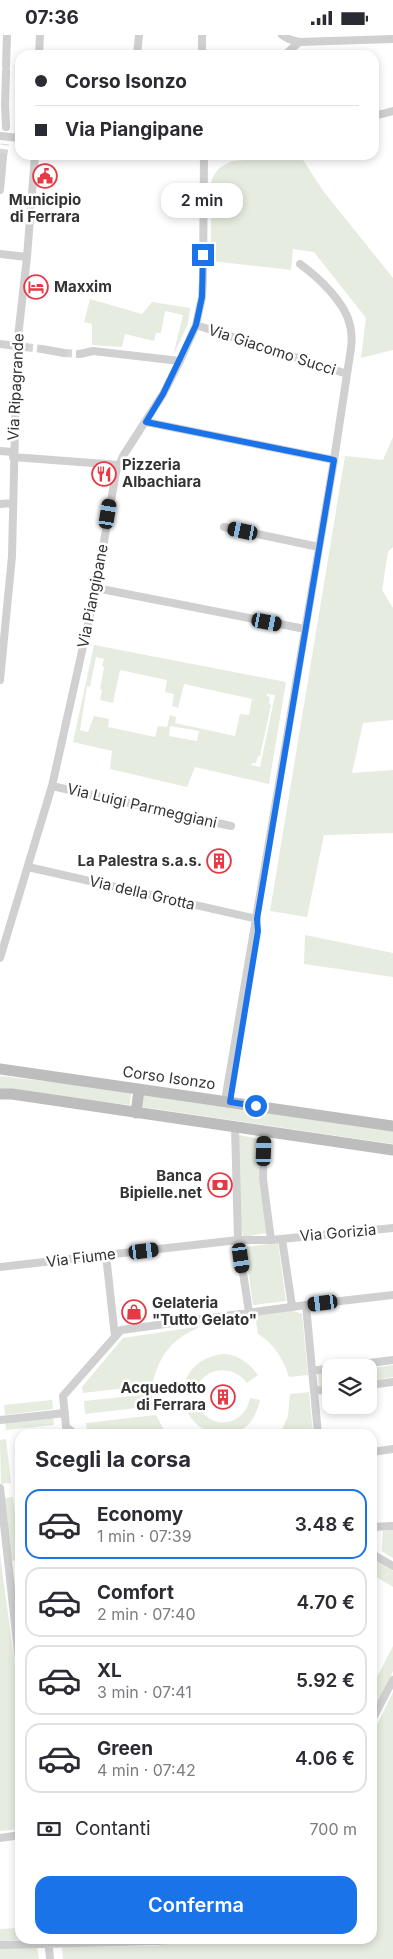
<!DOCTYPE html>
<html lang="it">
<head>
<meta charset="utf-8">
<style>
  body { margin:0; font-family:Inter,sans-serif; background:#f2f2f3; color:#2b2b33; height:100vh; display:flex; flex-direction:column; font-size:19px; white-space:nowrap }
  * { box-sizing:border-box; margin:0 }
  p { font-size:16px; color:#7c7c81 }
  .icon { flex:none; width:28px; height:28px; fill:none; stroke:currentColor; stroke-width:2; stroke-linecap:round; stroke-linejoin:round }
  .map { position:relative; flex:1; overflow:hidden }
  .sheet { position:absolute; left:15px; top:1394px; width:362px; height:515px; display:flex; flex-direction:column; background:#fff; border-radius:15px; box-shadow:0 2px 8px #0003 }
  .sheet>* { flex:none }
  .guide { position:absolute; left:15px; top:15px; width:364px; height:110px; border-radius:15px; box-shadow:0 2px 8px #0003; display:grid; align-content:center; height:110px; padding:0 20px; background:#fff }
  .buttons { position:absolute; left:322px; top:1324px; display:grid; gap:10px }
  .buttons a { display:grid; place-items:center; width:55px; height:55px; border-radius:10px; background:#fff; box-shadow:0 2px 8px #0003; font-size:25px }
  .end { position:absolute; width:22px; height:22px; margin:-11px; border:6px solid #1a73e8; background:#fff; box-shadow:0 0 0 2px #fff }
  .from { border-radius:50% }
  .bubble { position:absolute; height:35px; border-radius:15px; background:#fff; box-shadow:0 2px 8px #0003; font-size:16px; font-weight:600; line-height:35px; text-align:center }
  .car { position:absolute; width:15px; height:30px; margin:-15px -8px; border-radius:6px; box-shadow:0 0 4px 1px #0007; background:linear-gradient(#222 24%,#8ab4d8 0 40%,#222 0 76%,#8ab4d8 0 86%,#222 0) }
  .guide b { display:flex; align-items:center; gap:18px; height:48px; font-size:19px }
  .guide b+b { border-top:1px solid #e1e1e2 }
  .guide i { width:12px; height:12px; background:#2b2b33 }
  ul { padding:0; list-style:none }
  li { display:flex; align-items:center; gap:15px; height:70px; margin:0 10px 8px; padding:0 10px; border:2px solid #e1e1e2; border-radius:15px }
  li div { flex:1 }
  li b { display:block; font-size:19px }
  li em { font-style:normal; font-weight:600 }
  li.selected { border-color:#1a73e8 }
  li>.icon { width:45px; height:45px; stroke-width:1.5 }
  h2 { padding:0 20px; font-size:22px; line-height:60px }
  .pay { display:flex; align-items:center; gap:12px; height:55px; padding:0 20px; font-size:19px }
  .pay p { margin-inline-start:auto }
  .cta { display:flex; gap:10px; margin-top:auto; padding:10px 20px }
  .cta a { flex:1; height:58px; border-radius:15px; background:#1a73e8; color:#fff; font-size:20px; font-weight:600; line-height:58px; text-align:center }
  .status { display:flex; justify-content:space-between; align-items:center; height:35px; padding:0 25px; background:#fff; direction:ltr }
  .status svg { height:14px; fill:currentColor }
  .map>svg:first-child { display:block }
</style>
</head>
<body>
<div class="status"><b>07:36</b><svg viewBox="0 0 49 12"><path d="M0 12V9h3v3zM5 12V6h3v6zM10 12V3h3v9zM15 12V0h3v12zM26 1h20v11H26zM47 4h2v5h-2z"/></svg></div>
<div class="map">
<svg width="393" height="1924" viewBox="0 0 393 1924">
  <rect width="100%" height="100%" fill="#fff"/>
  <path fill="#e6ecdf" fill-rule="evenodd" d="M290,121L298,122L303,125L324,157L393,243V315L361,323L366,283L314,217L293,214L291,235L211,226V151C212,137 221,130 233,126Z
    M90,264L142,279L152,267L190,273L188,289L173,321L183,280L165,276L161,298H156L154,306L125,299L122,312L92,310V289L84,287Z
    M393,402V512L388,517L382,555L393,573V685L363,688L352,738L393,735V798L324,800L307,882L270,876L345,421L383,425Z
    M94,610L286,647L269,749L195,732L187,752L110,734L112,716L73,707ZM96,622L104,624L102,631L104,632L100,654L102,655L100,665L113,668L120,635L167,645L165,657L174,659L172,671L178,673L184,649L252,664L249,680L240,679L235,701L175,688L176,682L170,680L167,692L158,691L155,702L108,692L109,684L94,681L88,697L80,695L87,651L90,652ZM267,659L275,660L260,732L251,730L252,728H256L258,721H260L271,670L269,669L270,662L267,661ZM170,691L199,696L197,706L169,701Z
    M305,900L393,918V942L304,929Z
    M0,1041L131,1056L130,1070L0,1055Z
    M144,1059L393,1094V1109L142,1072Z
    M239,1100L260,1104L259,1145L266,1198L243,1202L236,1151Z
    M278,1208L286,1266L253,1270L245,1212Z
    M291,1275L302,1279L308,1340L289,1342C283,1323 274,1309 258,1299L255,1280Z
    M202,1291C172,1304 160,1318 152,1350L83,1358L82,1352L123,1303Z
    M222,1319C238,1319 249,1328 258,1340L247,1348C234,1330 207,1331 197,1351L185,1348C190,1330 205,1322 222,1319Z
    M393,1330V1342L374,1345L372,1333Z
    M331,1337V1350L319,1351L318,1339Z
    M309,1357L313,1399H280L288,1381L290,1359Z
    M152,1359L153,1371L85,1379L84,1366Z
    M250,1363L260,1365C258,1374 254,1383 248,1390C227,1409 196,1398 186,1374L198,1370C210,1397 245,1391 250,1363Z
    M52,1365L53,1374L5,1380L4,1370Z
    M53,1380L54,1390L6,1395L5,1386Z
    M156,1380L166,1399H90L87,1396L86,1388Z
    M6,1404L11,1448L1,1449L0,1405Z
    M13,1462L20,1525L10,1526L3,1463Z
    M393,1495V1523L382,1516L383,1496Z
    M0,1520L20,1668V1794L0,1796Z
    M372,1524L393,1536V1552L373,1540Z
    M393,1611V1636L373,1677V1650Z
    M393,1657V1924H63L62,1912L155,1911L196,1904H372L373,1698Z
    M20,1893V1904H31L0,1906V1894Z
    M37,1912L39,1924H0V1914Z"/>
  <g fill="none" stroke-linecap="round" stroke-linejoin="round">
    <path stroke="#d6d6d6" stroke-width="8" stroke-dasharray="8 4" stroke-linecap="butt" d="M3,122L5,109
      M25,312L42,314
      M64,318L80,319"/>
    <path stroke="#d0d0d0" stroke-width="8" d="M202,0V20
      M282,0L289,4L299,7L393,4
      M39,20L40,0
      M137,20L139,0
      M285,20L299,7
      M6,31L7,0
      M374,81L393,76
      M6,92L5,70L6,36
      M0,101L20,103
      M0,155L3,122
      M0,219L27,222
      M196,290L347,339
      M0,309L25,312
      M42,314L64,318
      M80,319L93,316L180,326
      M146,387L334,425
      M0,416L13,417
      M13,422L119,430
      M0,469L13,468
      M224,492L319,512
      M96,553L305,594
      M0,645L12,521L17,311L27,222L35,120
      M52,751L231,791
      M28,832L257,884
      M0,923L52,751L96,553L116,437L123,421L163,359L180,326L196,290L202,262L203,244L204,120
      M225,1066L334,425L351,313C352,305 352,298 350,290C345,267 318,242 300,229
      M235,1092L238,1205L249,1277
      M264,1096L263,1144L271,1205
      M282,1204L292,1271
      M106,1220L115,1302
      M0,1232L238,1205H271L393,1193
      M306,1270L318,1399
      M338,1332L393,1325
      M312,1336L331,1333
      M369,1350L393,1347
      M314,1356L331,1354
      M0,1385L65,1378
      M75,1399L66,1392L63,1361L121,1295L306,1270L393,1260
      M372,1417L393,1414
      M0,1453L20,1635
      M372,1492L393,1491
      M372,1519L393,1531
      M372,1685L393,1645
      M0,1803L20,1800
      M48,1904L50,1924
      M0,1910L158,1906L179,1904"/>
    <path stroke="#bdbdbd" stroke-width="11" d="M0,1034L393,1091
      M0,1059H12L393,1115
      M136,1078L139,1055"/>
  </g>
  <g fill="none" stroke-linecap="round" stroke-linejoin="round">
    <path stroke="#1a73e8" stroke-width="6" d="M203,220L202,262L196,290L163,359L146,387L334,425L257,884L258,896L230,1067L256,1071"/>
  </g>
  <defs>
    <g id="civic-ring" transform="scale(1.25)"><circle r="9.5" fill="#fff" stroke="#e63946" stroke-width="1.5"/><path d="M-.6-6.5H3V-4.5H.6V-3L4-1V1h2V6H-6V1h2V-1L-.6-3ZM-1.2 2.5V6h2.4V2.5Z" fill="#e63946"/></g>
    <g id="hotel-ring" transform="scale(1.25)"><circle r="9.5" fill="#fff" stroke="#e63946" stroke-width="1.5"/><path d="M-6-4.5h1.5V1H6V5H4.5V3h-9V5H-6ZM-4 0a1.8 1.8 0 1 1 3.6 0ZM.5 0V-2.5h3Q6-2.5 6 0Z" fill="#e63946"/></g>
    <g id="restaurant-ring" transform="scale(1.25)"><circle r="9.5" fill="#fff" stroke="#e63946" stroke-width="1.5"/><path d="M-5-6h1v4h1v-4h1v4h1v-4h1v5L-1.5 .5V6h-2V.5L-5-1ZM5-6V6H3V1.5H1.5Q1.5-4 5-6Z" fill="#e63946"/></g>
    <g id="building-ring" transform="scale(1.25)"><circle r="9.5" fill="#fff" stroke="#e63946" stroke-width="1.5"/><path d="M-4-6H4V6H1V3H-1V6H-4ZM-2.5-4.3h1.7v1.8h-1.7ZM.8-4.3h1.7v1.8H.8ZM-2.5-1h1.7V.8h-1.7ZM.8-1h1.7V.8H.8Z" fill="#e63946"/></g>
    <g id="bank-ring" transform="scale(1.25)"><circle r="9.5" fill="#fff" stroke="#e63946" stroke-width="1.5"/><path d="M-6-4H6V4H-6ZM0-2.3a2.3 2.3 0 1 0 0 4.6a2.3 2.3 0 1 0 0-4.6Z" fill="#e63946"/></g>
    <g id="shop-ring" transform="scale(1.25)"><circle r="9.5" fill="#fff" stroke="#e63946" stroke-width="1.5"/><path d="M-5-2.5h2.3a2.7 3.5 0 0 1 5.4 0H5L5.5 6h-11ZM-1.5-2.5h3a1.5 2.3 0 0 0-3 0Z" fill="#e63946"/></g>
  </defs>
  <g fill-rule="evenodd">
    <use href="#civic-ring" x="45" y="141"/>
    <use href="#hotel-ring" x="36" y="252"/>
    <use href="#restaurant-ring" x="104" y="439"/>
    <use href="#building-ring" x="219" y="826"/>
    <use href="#bank-ring" x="220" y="1150"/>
    <use href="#shop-ring" x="134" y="1277"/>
    <use href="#building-ring" x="223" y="1362"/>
  </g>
  <g text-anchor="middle" stroke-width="5" stroke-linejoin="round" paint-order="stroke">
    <g font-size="15" font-weight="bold" fill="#333" stroke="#fff" text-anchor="start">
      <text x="45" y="170" text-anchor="middle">Municipio<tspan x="45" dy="17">di Ferrara</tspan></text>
      <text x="54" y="257">Maxxim</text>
      <text x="122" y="435">Pizzeria<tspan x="122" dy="17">Albachiara</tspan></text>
      <text x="202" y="831" text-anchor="end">La Palestra s.a.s.</text>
      <text x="202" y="1146" text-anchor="end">Banca<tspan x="202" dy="17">Bipielle.net</tspan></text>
      <text x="152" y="1273">Gelateria<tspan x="152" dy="17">"Tutto Gelato"</tspan></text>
      <text x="206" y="1358" text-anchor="end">Acquedotto<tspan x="206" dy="17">di Ferrara</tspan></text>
    </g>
    <g font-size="15" fill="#333" stroke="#fff">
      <text transform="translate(272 315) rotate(18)" y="5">Via Giacomo Succi</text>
      <text transform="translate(16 352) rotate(-87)" y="5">Via Ripagrande</text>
      <text transform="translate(93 561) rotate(-79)" y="5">Via Piangipane</text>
      <text transform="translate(142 771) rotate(13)" y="5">Via Luigi Parmeggiani</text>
      <text transform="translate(142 858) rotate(13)" y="5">Via della Grotta</text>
      <text transform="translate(169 1043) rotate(8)" y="5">Corso Isonzo</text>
      <text transform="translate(338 1198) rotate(-5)" y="5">Via Gorizia</text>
      <text transform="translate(81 1223) rotate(-7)" y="5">Via Fiume</text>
    </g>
  </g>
</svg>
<div class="buttons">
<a><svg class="icon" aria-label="layers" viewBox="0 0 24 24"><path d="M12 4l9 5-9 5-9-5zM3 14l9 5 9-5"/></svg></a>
</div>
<i class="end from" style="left:256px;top:1071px"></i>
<i class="end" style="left:203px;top:220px"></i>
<div class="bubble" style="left:161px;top:148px;width:82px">2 min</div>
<i class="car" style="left:108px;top:479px;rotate:9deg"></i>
<i class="car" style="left:243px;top:496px;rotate:282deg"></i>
<i class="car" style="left:267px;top:587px;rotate:101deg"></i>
<i class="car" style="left:264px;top:1116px;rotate:2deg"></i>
<i class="car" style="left:144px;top:1216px;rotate:83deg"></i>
<i class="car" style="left:241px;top:1223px;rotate:172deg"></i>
<i class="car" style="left:323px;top:1268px;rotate:263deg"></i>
<div class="guide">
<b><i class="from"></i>Corso Isonzo</b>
<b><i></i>Via Piangipane</b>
</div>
<section class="sheet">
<h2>Scegli la corsa</h2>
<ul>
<li class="selected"><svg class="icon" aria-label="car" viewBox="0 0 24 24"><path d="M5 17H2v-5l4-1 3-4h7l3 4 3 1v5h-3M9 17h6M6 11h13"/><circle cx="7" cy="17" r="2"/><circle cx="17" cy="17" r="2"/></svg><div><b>Economy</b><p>1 min · 07:39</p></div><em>3.48 €</em></li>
<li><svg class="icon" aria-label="car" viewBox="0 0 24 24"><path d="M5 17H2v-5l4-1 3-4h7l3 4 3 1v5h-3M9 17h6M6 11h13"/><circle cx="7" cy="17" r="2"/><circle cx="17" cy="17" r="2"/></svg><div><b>Comfort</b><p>2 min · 07:40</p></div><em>4.70 €</em></li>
<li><svg class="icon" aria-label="car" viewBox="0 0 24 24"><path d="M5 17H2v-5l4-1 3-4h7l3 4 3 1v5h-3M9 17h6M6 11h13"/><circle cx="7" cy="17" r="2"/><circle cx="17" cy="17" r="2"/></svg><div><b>XL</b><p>3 min · 07:41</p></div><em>5.92 €</em></li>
<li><svg class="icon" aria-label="car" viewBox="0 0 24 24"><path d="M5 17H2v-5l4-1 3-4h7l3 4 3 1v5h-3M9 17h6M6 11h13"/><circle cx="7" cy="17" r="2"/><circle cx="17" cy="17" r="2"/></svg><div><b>Green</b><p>4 min · 07:42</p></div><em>4.06 €</em></li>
</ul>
<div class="pay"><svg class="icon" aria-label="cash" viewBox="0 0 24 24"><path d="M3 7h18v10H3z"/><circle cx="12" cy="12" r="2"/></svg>Contanti<p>700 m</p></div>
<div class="cta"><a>Conferma</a></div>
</section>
</div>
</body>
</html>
